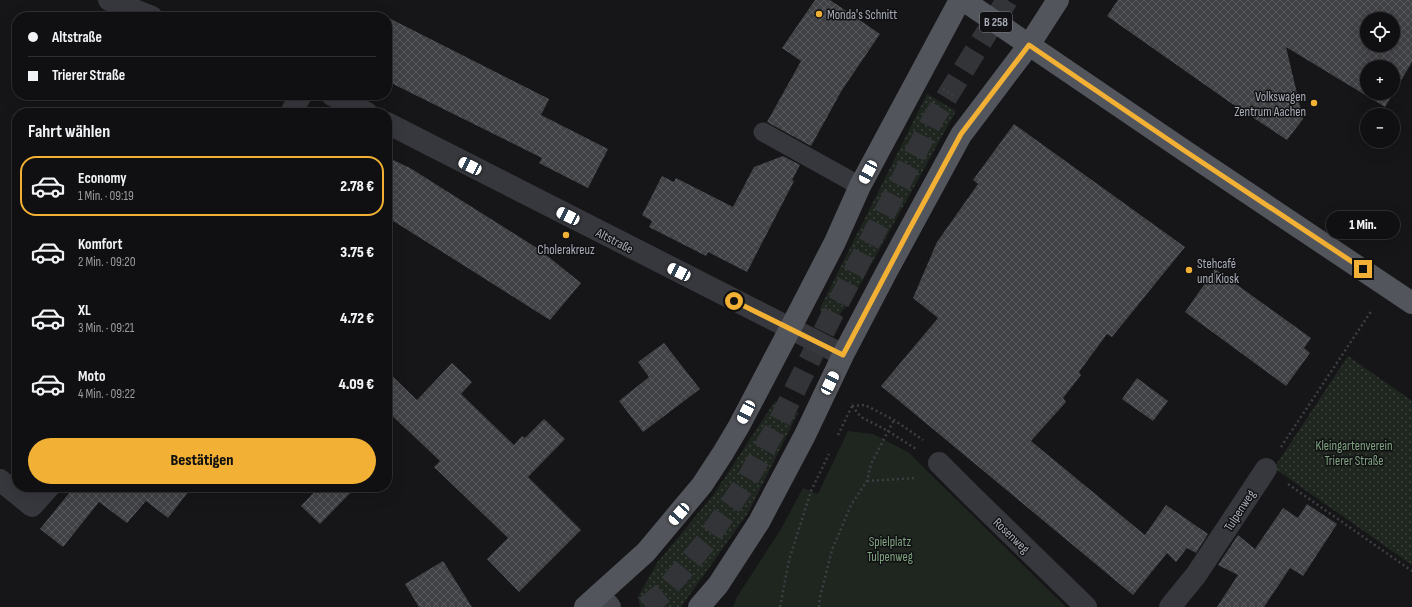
<!DOCTYPE html>
<html lang="de">
<head>
<meta charset="utf-8">
<style>
  body { margin:0; font-family:"Sofia Sans Condensed",sans-serif; background:#19191b; color:#f1f3f6; height:100vh; display:flex; flex-direction:column; font-size:15px; white-space:nowrap }
  * { box-sizing:border-box; margin:0 }
  p { font-size:13px; color:#9c9d9f }
  .icon { flex:none; width:22px; height:22px; fill:none; stroke:currentColor; stroke-width:2; stroke-linecap:round; stroke-linejoin:round }
  .map { position:relative; flex:1; overflow:hidden }
  .drawer { position:absolute; left:12px; top:108px; width:380px; height:384px; display:flex; flex-direction:column; background:#101012; border-radius:16px; box-shadow:0 4px 16px #0002,0 0 0 1px #303032 }
  .drawer>* { flex:none }
  .hud { position:absolute; left:12px; top:12px; width:380px; height:88px; border-radius:16px; box-shadow:0 4px 16px #0002,0 0 0 1px #303032; display:grid; align-content:center; height:88px; padding:0 16px; background:#101012 }
  .buttons { position:absolute; left:1360px; top:12px; display:grid; gap:8px }
  .buttons a { display:grid; place-items:center; width:40px; height:40px; border-radius:50%; background:#101012; box-shadow:0 4px 16px #0002,0 0 0 1px #303032; font-size:20px }
  .end { position:absolute; width:18px; height:18px; margin:-9px; border:5px solid #f2b134; background:#111; box-shadow:0 0 0 2px #111 }
  .from { border-radius:50% }
  .bubble { position:absolute; height:28px; border-radius:14px; background:#101012; box-shadow:0 4px 16px #0002,0 0 0 1px #303032; font-size:13px; font-weight:800; line-height:28px; text-align:center }
  .car { position:absolute; width:12px; height:24px; margin:-12px -6px; border-radius:5px; box-shadow:0 0 3px 1px #0007; background:linear-gradient(#fff 24%,#345 0 40%,#fff 0 76%,#345 0 86%,#fff 0) }
  .hud b { display:flex; align-items:center; gap:14px; height:38px; font-size:15px }
  .hud b+b { border-top:1px solid #303032 }
  .hud i { width:10px; height:10px; background:#f1f3f6 }
  ul { padding:0; list-style:none }
  li { display:flex; align-items:center; gap:12px; height:60px; margin:0 8px 6px; padding:0 8px; border:2px solid transparent; border-radius:16px }
  li div { flex:1 }
  li b { display:block; font-size:15px }
  li em { font-style:normal; font-weight:800 }
  li.on { border-color:#f2b134 }
  li>.icon { width:36px; height:36px; stroke-width:1.5 }
  h2 { padding:0 16px; font-size:18px; line-height:48px }
  .button { display:flex; gap:8px; margin-top:auto; padding:8px 16px }
  .button a { flex:1; height:46px; border-radius:24px; background:#f2b134; color:#111; font-size:16px; font-weight:800; line-height:46px; text-align:center }
  .map>svg:first-child { display:block }
</style>
</head>
<body>
<div class="map">
<svg width="1412" height="607" viewBox="0 0 1412 607">
  <defs>
    <pattern id="grass-dots" width="8" height="8" patternUnits="userSpaceOnUse"><rect width="8" height="8" fill="#1e261f"/><path d="M2 2h.1M6 6h.1" fill="none" stroke="#3c433d" stroke-width="1.8" stroke-linecap="round"/></pattern>
    <pattern id="building-cross-hatch" width="8" height="8" patternUnits="userSpaceOnUse"><rect width="8" height="8" fill="#404145"/><path d="M0 0l8 8M0 8l8-8" fill="none" stroke="#595a5e"/></pattern>
  </defs>
  <rect width="100%" height="100%" fill="#161618"/>
  <path fill="url(#grass-dots)" d="M927,94L956,111L851,301L835,320L822,318L820,308Z
    M1348,356L1412,401V565L1274,468Z
    M775,401L798,413L748,513L681,607H640L638,597L657,563L714,494Z"/>
  <path fill="#1e261f" d="M848,431L873,434L908,452L1066,607H733L737,597L781,529L803,488L818,494Z"/>
  <path fill="url(#building-cross-hatch)" fill-rule="evenodd" d="M815,0H830L880,34L842,90L811,146L767,122L801,61L782,48Z
    M1118,0H1412V62L1385,107L1286,47L1303,119L1287,140L1228,101L1107,16ZM1367,19H1393V45H1367ZM1367,67H1393V93H1367Z
    M387,17L549,99L541,115L608,149L588,188L539,163L542,158L387,81Z
    M1014,124L1185,247L1112,337L1107,334L1079,372L1081,375L1063,398L1066,402L1031,441L1145,535L1166,505L1208,534L1196,553L1187,548L1176,562L1167,553L1133,595L881,386L938,318L913,298L937,242L978,184L973,180Z
    M783,156L800,165L792,180L794,181L747,272L708,252L706,256L649,227L652,221L642,215L662,176L674,182L676,178L733,207L754,167Z
    M387,157L410,168L540,250L581,283L550,320L387,217Z
    M1215,269L1311,338L1304,348L1310,353L1286,386L1185,312Z
    M664,343L700,389L643,432L619,401L649,377L638,362Z
    M452,363L472,382L461,394L514,445L522,436L525,438L544,419L565,439L528,477L581,530L519,592L487,559L508,538L434,467L440,461L387,411V371L417,400Z
    M1137,378L1168,401L1153,421L1122,399Z
    M74,487H192L168,518L146,501L127,523L99,502L63,547L40,529Z
    M319,487H356L320,524L301,506Z
    M1307,504L1337,524L1303,576L1290,568L1264,607H1217L1238,575L1218,565L1238,535L1255,549L1283,508L1298,518Z
    M443,561L472,607H419L405,584Z"/>
  <g fill="none" stroke-linecap="round" stroke-linejoin="round">
    <path stroke="#333438" stroke-width="22" stroke-dasharray="22 11" stroke-linecap="butt" d="M646,607L663,593L706,542L747,480L778,424L836,307L933,119L1007,0"/>
    <path stroke="#3d3f44" stroke-width="2.5" stroke-dasharray="2 3" stroke-linecap="butt" d="M943,89L956,97
      M852,406L865,405L894,420L923,440
      M852,406L861,417L888,431L916,449
      M838,435L852,406V403
      M1281,447L1372,310
      M867,481L915,478
      M1288,484L1412,571
      M780,607L789,560L811,491L829,454
      M819,607L820,597L832,550L851,505L867,481L871,464L894,420"/>
    <path stroke="#37383d" stroke-width="19" d="M763,132L860,186"/>
    <path stroke="#37383d" stroke-width="22" d="M109,0L152,17
      M332,95L367,113
      M292,111L301,95
      M387,123L843,355
      M939,463L972,496L1086,607
      M0,480L32,506L49,487
      M1170,607L1196,575L1266,469"/>
    <path stroke="#45474d" stroke-width="22" d="M600,595L610,607"/>
    <path stroke="#53555c" stroke-width="22" d="M963,0L1185,151L1412,303
      M585,607L646,552L702,485L723,453L739,426L790,329L835,242L860,186L960,0
      M699,607L718,585L759,522L805,435L843,355L887,271L961,135L1029,45L1058,0"/>
  </g>
  <g fill="none" stroke-linecap="round" stroke-linejoin="round">
    <path stroke="#f2b134" stroke-width="5" d="M734,301L843,355L909,230L961,134L1029,45L1185,151L1363,269"/>
  </g>
  <g fill="#f2b134" stroke="#111113" stroke-width="1.5">
    <circle cx="819" cy="14" r="4"/>
    <circle cx="1314" cy="103" r="4"/>
    <circle cx="566" cy="235" r="4"/>
    <circle cx="1189" cy="270" r="4"/>
  </g>
  <g text-anchor="middle" stroke-width="3" stroke-linejoin="round" paint-order="stroke">
    <rect fill="#111113" stroke="#7b7e86" stroke-width="1" x="980" y="12" width="32" height="20" rx="3"/>
    <g font-size="12" font-weight="bold" fill="#a8adb8">
      <text x="996" y="26">B 258</text>
    </g>
    <g font-size="13" fill="#a8adb8" stroke="#111113" text-anchor="start">
      <text x="827" y="19">Monda's Schnitt</text>
      <text x="1306" y="101" text-anchor="end">Volkswagen<tspan x="1306" dy="15">Zentrum Aachen</tspan></text>
      <text x="566" y="254" text-anchor="middle">Cholerakreuz</text>
      <text x="1197" y="268">Stehcafé<tspan x="1197" dy="15">und Kiosk</tspan></text>
    </g>
    <g font-size="13" fill="#a8adb8" stroke="#111113">
      <text transform="translate(615 240) rotate(27)" y="5">Altstraße</text>
      <text transform="translate(1239 510) rotate(-57)" y="5">Tulpenweg</text>
      <text transform="translate(1012 535) rotate(44)" y="5">Rosenweg</text>
    </g>
    <g font-size="13" fill="#7fa381" stroke="#111113">
      <text x="1354" y="450">Kleingartenverein<tspan x="1354" dy="15">Trierer Straße</tspan></text>
      <text x="890" y="546">Spielplatz<tspan x="890" dy="15">Tulpenweg</tspan></text>
    </g>
  </g>
</svg>
<div class="buttons">
<a><svg class="icon" aria-label="locate" viewBox="0 0 24 24"><circle cx="12" cy="12" r="6"/><path d="M12 2v4M12 18v4M2 12h4M18 12h4"/></svg></a>
<a>+</a>
<a>−</a>
</div>
<i class="end from" style="left:734px;top:301px"></i>
<i class="end" style="left:1363px;top:269px"></i>
<div class="bubble" style="left:1326px;top:211px;width:74px">1 Min.</div>
<i class="car" style="left:470px;top:166px;rotate:297deg"></i>
<i class="car" style="left:868px;top:172px;rotate:208deg"></i>
<i class="car" style="left:568px;top:216px;rotate:297deg"></i>
<i class="car" style="left:679px;top:272px;rotate:297deg"></i>
<i class="car" style="left:830px;top:383px;rotate:26deg"></i>
<i class="car" style="left:746px;top:412px;rotate:207deg"></i>
<i class="car" style="left:679px;top:514px;rotate:221deg"></i>
<div class="hud">
<b><i class="from"></i>Altstraße</b>
<b><i></i>Trierer Straße</b>
</div>
<section class="drawer">
<h2>Fahrt wählen</h2>
<ul>
<li class="on"><svg class="icon" aria-label="car" viewBox="0 0 24 24"><path d="M5 17H2v-5l4-1 3-4h7l3 4 3 1v5h-3M9 17h6M6 11h13"/><circle cx="7" cy="17" r="2"/><circle cx="17" cy="17" r="2"/></svg><div><b>Economy</b><p>1 Min. · 09:19</p></div><em>2.78 €</em></li>
<li><svg class="icon" aria-label="car" viewBox="0 0 24 24"><path d="M5 17H2v-5l4-1 3-4h7l3 4 3 1v5h-3M9 17h6M6 11h13"/><circle cx="7" cy="17" r="2"/><circle cx="17" cy="17" r="2"/></svg><div><b>Komfort</b><p>2 Min. · 09:20</p></div><em>3.75 €</em></li>
<li><svg class="icon" aria-label="car" viewBox="0 0 24 24"><path d="M5 17H2v-5l4-1 3-4h7l3 4 3 1v5h-3M9 17h6M6 11h13"/><circle cx="7" cy="17" r="2"/><circle cx="17" cy="17" r="2"/></svg><div><b>XL</b><p>3 Min. · 09:21</p></div><em>4.72 €</em></li>
<li><svg class="icon" aria-label="car" viewBox="0 0 24 24"><path d="M5 17H2v-5l4-1 3-4h7l3 4 3 1v5h-3M9 17h6M6 11h13"/><circle cx="7" cy="17" r="2"/><circle cx="17" cy="17" r="2"/></svg><div><b>Moto</b><p>4 Min. · 09:22</p></div><em>4.09 €</em></li>
</ul>
<div class="button"><a>Bestätigen</a></div>
</section>
</div>
</body>
</html>
